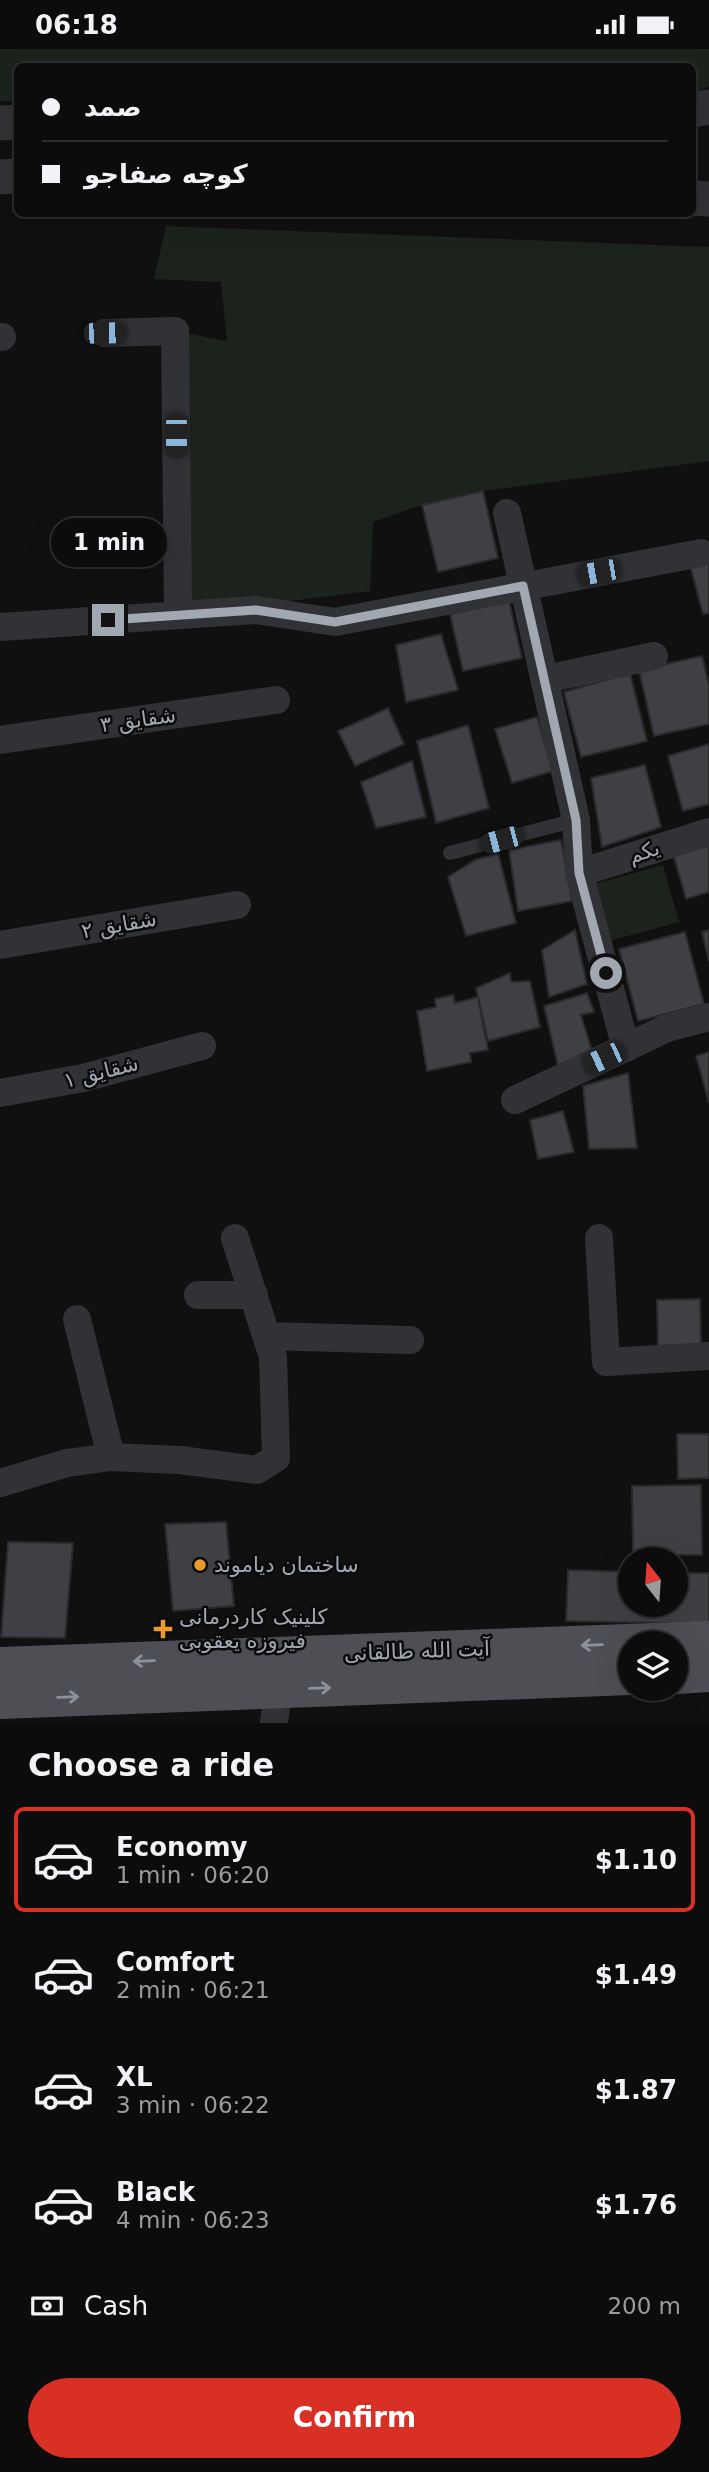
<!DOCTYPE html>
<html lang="en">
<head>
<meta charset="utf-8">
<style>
  body { margin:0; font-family:"DejaVu Sans",Cairo,sans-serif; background:#151516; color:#f1f3f6; height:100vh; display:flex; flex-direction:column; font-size:26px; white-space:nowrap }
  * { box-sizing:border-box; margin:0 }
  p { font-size:23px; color:#9a9b9d }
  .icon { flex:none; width:38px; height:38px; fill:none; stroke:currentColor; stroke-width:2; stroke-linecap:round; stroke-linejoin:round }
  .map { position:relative; height:1674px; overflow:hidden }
  .sheet { display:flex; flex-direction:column; background:#0c0c0d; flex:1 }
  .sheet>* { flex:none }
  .top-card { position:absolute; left:14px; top:14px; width:682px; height:154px; border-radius:10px; box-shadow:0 7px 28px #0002,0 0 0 2px #2c2c2e; display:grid; align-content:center; height:154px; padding:0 28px; background:#0c0c0d }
  .needle { width:46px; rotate:343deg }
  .fabs { position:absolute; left:618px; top:1498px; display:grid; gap:14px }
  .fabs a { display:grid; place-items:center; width:70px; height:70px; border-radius:50%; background:#0c0c0d; box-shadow:0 7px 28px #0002,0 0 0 2px #2c2c2e; font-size:35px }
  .end { position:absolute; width:32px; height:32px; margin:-16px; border:9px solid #a1a8b2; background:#111; box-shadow:0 0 0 4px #111 }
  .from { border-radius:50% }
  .bubble { position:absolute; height:49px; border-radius:24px; background:#0c0c0d; box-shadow:0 7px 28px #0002,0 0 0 2px #2c2c2e; font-size:23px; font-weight:800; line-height:49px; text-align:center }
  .car { position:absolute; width:21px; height:42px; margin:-21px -10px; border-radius:9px; box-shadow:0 0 5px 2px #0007; background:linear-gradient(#222 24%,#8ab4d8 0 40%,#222 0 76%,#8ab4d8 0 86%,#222 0) }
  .top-card b { display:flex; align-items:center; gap:24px; height:66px; font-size:26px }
  .top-card b+b { border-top:2px solid #2c2c2e }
  .top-card i { width:18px; height:18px; background:#f1f3f6 }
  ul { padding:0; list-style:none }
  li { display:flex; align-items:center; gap:21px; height:105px; margin:0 14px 10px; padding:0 14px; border:4px solid transparent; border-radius:10px }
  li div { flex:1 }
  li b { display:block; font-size:26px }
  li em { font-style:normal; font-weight:800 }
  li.current { border-color:#d93025 }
  li>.icon { width:63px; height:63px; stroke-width:1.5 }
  h2 { padding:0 28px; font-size:32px; line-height:84px }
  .pay { display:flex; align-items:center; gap:18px; height:77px; padding:0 28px; font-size:26px }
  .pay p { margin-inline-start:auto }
  .button { display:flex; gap:14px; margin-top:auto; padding:14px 28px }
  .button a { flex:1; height:80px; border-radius:42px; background:#d93025; color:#fff; font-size:28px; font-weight:800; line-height:80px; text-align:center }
  .status { display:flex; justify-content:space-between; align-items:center; height:49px; padding:0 35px; background:#0c0c0d; direction:ltr }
  .status svg { height:19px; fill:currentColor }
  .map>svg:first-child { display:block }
</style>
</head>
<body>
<div class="status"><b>06:18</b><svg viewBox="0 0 49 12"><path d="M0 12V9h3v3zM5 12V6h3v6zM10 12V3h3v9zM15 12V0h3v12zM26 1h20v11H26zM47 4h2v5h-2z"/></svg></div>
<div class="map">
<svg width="709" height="1674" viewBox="0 0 709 1674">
  <rect width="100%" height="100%" fill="#101011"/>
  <path fill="#1c231d" d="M0,0H709V37L693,45V18H18L17,52H0Z
    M166,177L709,198V412L483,442L422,456L373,473L370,542L178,566L175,282L227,292L221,233L154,230Z
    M663,816L679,873L609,892L594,835Z"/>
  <path fill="#3f4044" stroke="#2a2a2d" stroke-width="2" d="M483,442L498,509L438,523L422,456Z
    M709,510V564L703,565L690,516Z
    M509,552L522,609L463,622L450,565Z
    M441,585L458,641L406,653L396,596Z
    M702,607L709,636V675L654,687L639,621Z
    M630,624L647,692L581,708L564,643Z
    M388,659L404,695L355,717L338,682Z
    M537,668L553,722L512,734L495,680Z
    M468,676L489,759L436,774L417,692Z
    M709,695V755L683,762L668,707Z
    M412,712L426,768L376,779L361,733Z
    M645,716L661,778L602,798L591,729Z
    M704,784L709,801V843L686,850L670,794Z
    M561,791L572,852L518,862L509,801Z
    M498,804L516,874L466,887L448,828L475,811Z
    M575,881L587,935L549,948L542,901Z
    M709,881V913L702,883Z
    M685,883L704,955L638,972L619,900Z
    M510,924L511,933L530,932L540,978L488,992L476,939Z
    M587,944L594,963L581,966L593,1005L558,1017L544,957Z
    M453,946L455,954L478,948L488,1001L470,1004L471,1013L427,1022L417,962L436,958L435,950Z
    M709,1003V1054L696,1007Z
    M628,1024L637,1099L589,1100L583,1037Z
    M563,1062L574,1103L538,1110L530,1071Z
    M700,1250L701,1298L658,1299L657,1251Z
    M677,1385H709V1429L678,1430Z
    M701,1436L702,1506H633L632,1437Z
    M226,1473L234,1557L173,1562L165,1475Z
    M8,1493L73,1494L65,1589L1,1588Z
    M568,1521L630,1523V1556H676V1524H709V1575L566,1572Z"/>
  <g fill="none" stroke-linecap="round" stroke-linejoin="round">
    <path stroke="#313236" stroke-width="14" d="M450,804L576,771"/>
    <path stroke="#313236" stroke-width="28" d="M104,284L175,282L178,566
      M0,288H2
      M507,464L576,771L579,824L626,999
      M0,578L256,561L335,573L701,504
      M546,630L654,607
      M0,691L276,651
      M579,824L709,783
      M0,896L237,856
      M0,1044L83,1029L202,997
      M515,1051L667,979L709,968
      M599,1189L606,1313L709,1307
      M198,1246H254
      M77,1270L111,1408
      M267,1287L410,1291
      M0,1434L67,1414L111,1408L180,1411L257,1421L276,1409L273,1308L235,1189
      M274,1674L278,1640"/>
    <path stroke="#313236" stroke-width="35" d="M693,61L709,58
      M0,74L18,73
      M0,128L18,127
      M693,149L709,150"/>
    <path stroke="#4d4f55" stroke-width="38" d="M0,1617L709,1591
      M676,1626L709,1624
      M0,1651L630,1627"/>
  </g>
  <defs><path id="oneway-shaft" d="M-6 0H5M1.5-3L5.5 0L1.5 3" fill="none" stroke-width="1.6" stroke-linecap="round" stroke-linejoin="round" transform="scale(1.75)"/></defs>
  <g stroke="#8c929b">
    <use href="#oneway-shaft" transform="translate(592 1596) rotate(178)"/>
    <use href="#oneway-shaft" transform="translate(144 1612) rotate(178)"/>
    <use href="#oneway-shaft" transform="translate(320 1639) rotate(-2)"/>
    <use href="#oneway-shaft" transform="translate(68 1648) rotate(-2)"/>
  </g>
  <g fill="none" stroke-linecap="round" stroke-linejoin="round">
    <path stroke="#a1a8b2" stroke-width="9" d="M108,571L256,561L335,573L523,537L576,771L579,824L606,924"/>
  </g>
  <g fill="#eb9a2e" stroke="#0b0b0c" stroke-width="2.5">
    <circle cx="200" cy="1516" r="7"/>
    <path d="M159.5 1569.5h7v7h7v7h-7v7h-7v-7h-7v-7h7z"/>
  </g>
  <g text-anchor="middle" stroke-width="5" stroke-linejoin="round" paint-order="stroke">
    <g font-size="21" fill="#a1a8b2" stroke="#0b0b0c">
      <text transform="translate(138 671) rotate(-8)" y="7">شقایق ۳</text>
      <text transform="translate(644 803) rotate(-18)" y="7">یکم</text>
      <text transform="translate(119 876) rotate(-10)" y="7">شقایق ۲</text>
      <text transform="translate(101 1023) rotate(-14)" y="7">شقایق ۱</text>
      <text transform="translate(417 1602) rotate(-2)" y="7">آیت الله طالقانی</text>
    </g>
    <g font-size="21" fill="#a1a8b2" stroke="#0b0b0c" text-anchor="start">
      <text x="214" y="1523">ساختمان دیاموند</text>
      <text x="179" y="1575">کلینیک کاردرمانی<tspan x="179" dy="24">فیروزه یعقوبی</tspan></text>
    </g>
  </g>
</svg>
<div class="fabs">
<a><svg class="needle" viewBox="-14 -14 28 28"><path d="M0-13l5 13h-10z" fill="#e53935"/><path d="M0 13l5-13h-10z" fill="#9a9b9d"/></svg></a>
<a><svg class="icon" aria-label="layers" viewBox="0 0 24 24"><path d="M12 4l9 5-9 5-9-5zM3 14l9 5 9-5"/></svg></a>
</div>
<i class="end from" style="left:606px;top:924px"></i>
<i class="end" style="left:108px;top:571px"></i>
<div class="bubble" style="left:51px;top:469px;width:116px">1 min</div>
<i class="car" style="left:104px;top:284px;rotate:89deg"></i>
<i class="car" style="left:176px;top:386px;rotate:180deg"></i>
<i class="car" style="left:599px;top:523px;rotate:260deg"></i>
<i class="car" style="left:501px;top:791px;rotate:255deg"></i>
<i class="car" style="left:604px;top:1009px;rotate:245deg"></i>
<div class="top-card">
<b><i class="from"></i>صمد</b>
<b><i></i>کوچه صفاجو</b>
</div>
</div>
<section class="sheet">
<h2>Choose a ride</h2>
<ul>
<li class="current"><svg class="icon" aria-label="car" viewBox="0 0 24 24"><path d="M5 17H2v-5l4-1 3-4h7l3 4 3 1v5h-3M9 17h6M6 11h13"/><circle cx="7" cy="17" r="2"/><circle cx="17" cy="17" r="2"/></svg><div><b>Economy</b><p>1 min · 06:20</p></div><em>$1.10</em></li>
<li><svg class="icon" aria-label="car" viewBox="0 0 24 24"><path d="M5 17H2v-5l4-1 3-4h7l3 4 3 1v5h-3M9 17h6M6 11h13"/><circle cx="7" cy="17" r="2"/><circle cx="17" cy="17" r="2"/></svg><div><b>Comfort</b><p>2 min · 06:21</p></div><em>$1.49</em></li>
<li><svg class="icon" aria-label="car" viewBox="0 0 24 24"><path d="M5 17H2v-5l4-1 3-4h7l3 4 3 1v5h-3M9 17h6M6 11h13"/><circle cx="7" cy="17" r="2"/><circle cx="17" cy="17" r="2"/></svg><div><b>XL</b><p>3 min · 06:22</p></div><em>$1.87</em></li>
<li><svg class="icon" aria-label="car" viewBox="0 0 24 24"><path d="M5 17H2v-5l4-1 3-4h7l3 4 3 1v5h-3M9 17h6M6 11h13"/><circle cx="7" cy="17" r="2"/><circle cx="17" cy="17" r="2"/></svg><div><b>Black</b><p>4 min · 06:23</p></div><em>$1.76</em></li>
</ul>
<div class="pay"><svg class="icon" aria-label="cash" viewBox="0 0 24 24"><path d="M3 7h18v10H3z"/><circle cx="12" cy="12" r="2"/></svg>Cash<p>200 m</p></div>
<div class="button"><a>Confirm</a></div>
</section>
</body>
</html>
